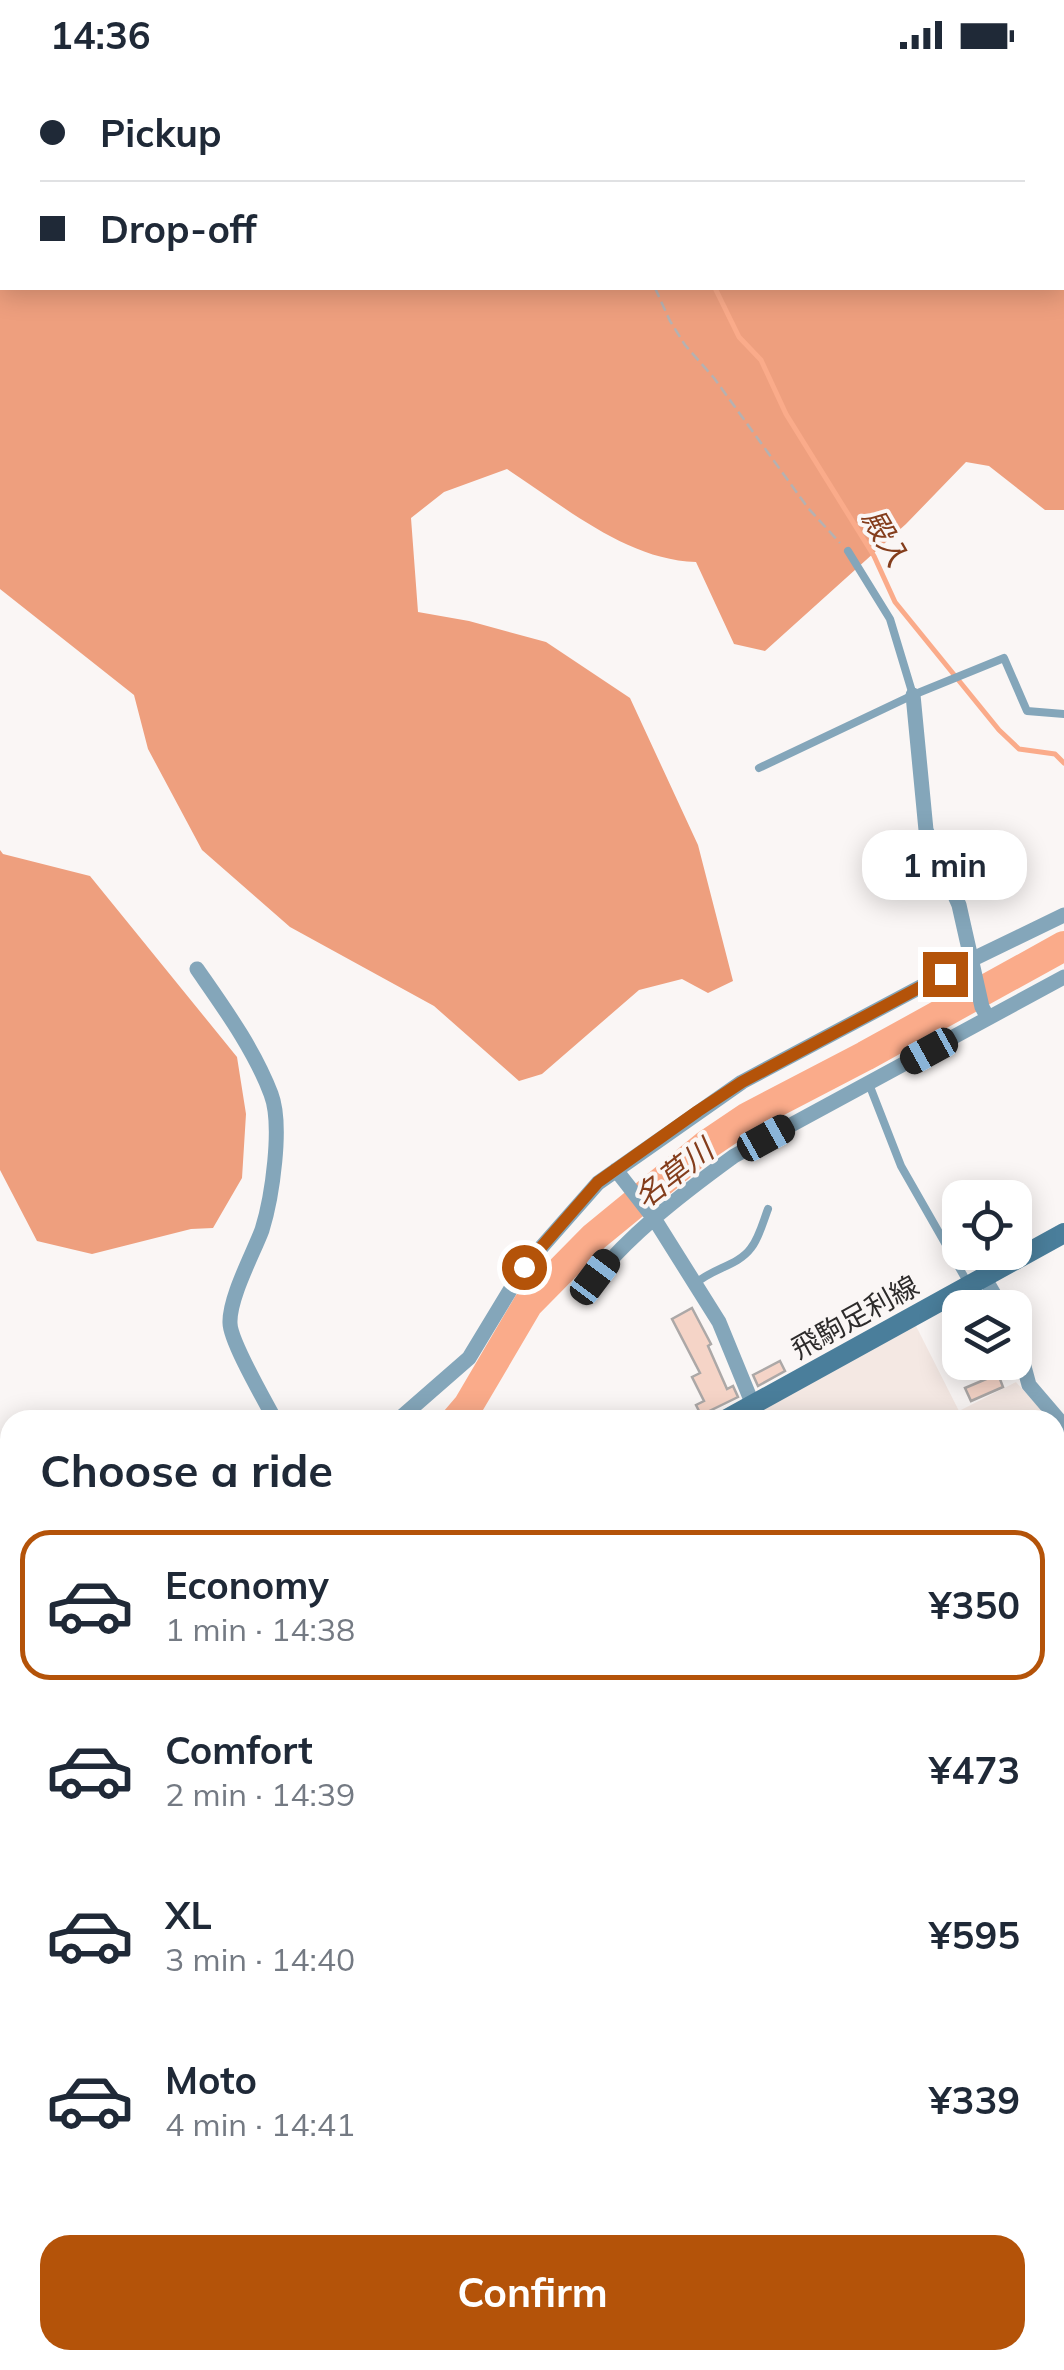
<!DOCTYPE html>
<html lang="en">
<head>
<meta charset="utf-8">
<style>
  body { margin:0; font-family:Mulish,"Noto Sans JP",sans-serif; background:#f2f2f3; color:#1f2937; height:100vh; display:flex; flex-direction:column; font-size:38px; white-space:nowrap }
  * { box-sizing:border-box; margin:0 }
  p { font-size:32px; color:#747a83 }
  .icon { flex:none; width:55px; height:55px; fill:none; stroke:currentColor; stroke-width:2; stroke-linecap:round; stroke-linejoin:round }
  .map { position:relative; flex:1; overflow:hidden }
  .side { position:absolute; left:0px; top:1340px; width:1065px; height:960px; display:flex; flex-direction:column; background:#fff; border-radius:30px 30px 0 0; box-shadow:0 5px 25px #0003 }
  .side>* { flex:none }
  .banner { position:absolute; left:0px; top:0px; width:1065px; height:220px; box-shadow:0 5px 25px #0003; display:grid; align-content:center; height:220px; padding:0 40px; background:#fff }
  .fabs { position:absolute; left:942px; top:1110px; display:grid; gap:20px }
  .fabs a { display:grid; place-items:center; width:90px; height:90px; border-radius:20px; background:#fff; box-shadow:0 5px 25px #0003; font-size:50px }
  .end { position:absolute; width:45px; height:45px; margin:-22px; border:12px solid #b45309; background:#fff; box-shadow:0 0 0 5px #fff }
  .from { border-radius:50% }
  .bubble { position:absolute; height:70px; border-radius:30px; background:#fff; box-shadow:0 5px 25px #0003; font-size:32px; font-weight:700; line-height:70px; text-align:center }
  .car { position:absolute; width:30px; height:60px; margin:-30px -15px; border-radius:12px; box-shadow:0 0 8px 2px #0007; background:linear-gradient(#222 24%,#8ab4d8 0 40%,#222 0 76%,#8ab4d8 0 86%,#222 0) }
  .banner b { display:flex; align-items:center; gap:35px; height:95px; font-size:38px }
  .banner b+b { border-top:2px solid #e0e1e3 }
  .banner i { width:25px; height:25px; background:#1f2937 }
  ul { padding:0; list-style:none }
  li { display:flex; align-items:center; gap:30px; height:150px; margin:0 20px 15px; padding:0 20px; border:5px solid transparent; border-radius:30px }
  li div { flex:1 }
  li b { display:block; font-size:38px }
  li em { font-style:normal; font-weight:700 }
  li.current { border-color:#b45309 }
  li>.icon { width:90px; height:90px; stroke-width:1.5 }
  h2 { padding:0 40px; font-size:45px; line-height:120px }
  .primary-button { display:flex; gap:20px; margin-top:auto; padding:20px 40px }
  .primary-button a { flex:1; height:115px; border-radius:30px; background:#b45309; color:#fff; font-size:40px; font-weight:700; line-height:115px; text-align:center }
  .status { display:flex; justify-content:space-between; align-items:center; height:70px; padding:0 50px; background:#fff; direction:ltr }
  .status svg { height:28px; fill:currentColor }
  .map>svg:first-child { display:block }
</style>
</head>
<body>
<div class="status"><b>14:36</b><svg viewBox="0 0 49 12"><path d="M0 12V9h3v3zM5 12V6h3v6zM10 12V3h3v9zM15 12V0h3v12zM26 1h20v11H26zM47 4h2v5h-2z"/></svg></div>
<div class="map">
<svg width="1064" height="2300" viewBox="0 0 1064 2300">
  <rect width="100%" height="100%" fill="#faf6f5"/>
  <path fill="#f4e8e3" d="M915,1254L959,1341L1016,1312L1050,1350H741Z
    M1055,1355L1064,1364V1573L1055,1580Z"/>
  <path fill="#ee9f7e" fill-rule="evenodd" d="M0,0H1064V440H1045L989,396L966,392L906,454L765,581L734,574L696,492C626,490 564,436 507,399L444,422L411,448L418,542L469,551L546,572L630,628L698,775L733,911L708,923L682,909L639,920L542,1004L519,1011L434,936L290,857L202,780L148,679L134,625L0,519ZM2,2H1062V218H2Z
    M0,780L3,784L90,806L237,987L246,1044L242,1108L213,1158L191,1159L92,1184L37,1171L0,1100Z
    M1055,1952H1064V2300H337L339,2290H1055Z"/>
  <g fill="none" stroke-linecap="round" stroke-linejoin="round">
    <path stroke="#faab8a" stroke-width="5" d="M609,0L611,2
      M715,218L739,267L761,290L786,344L874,486L895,532L999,660L1019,679L1055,684L1064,693"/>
    <path stroke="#faab8a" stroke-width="30" d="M456,1350L468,1336L528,1234L594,1167L705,1076L748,1047L865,986L1064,876
      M26,2300L32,2290"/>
  </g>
  <path fill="#f5d4c7" stroke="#aca8a7" stroke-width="2.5" d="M692,1238L711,1274L708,1276L727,1319L733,1316L738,1327L701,1345L696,1335L704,1331L692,1307L700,1303L672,1249Z
    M780,1291L785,1301L758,1316L753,1305Z
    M998,1304L1003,1317L971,1331L965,1318Z"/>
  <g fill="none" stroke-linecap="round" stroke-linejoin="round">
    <path stroke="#b5b1b1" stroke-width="2.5" stroke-dasharray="10 5" stroke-linecap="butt" d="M555,0L557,2
      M655,218L670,251L685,275L714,308L808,438L840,473
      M56,2300L62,2290"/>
    <path stroke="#84a6ba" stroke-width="8" d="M848,481L890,549L913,625
      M759,698L913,625L1004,588L1027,641L1064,644
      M869,1014L901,1096L969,1215
      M695,1214C712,1198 738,1196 751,1178C759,1168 763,1152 768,1139
      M0,1445L10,1443
      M249,2290L270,2300"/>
    <path stroke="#84a6ba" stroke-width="15" d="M913,625L926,760L959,835L982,937L988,948
      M197,899C224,938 254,979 271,1024C283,1055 272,1128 262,1160C253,1184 229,1228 230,1253C230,1271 265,1331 275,1350
      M616,1100L655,1150L719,1252L753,1335
      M984,1207L1002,1238
      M582,1224C623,1169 679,1126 734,1086L1064,907
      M1015,1263L1029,1315L1064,1356
      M398,1350L469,1288L524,1197L598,1113L742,1012L971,890L1064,845
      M1055,1587L1064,1581
      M0,1817L10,1819
      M0,2279L10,2261
      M85,2300L92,2290"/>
    <path stroke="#4a7e9b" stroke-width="20" d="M725,1350L1064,1163
      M0,1720L10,1714"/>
  </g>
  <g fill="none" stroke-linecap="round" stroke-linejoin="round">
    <path stroke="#b45309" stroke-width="12" d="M524,1197L598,1112L698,1041L742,1012L945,904"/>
  </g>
  <g text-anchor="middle" stroke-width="8" stroke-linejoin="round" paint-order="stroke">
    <g font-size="28" fill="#2d2b2b" stroke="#faf6f5">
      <text transform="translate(855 1247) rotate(-29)" y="10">飛駒足利線</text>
    </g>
    <g font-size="30" font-style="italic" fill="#843d1c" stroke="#faf6f5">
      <text transform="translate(885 468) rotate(60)" y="10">殿入</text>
      <text transform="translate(674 1104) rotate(-38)" y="10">名草川</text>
    </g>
  </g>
</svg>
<div class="fabs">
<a><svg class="icon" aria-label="locate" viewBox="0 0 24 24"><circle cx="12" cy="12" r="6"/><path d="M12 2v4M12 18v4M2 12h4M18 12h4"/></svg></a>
<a><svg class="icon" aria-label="layers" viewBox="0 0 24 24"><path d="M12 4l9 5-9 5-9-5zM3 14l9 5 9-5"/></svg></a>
</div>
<i class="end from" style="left:524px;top:1197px"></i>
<i class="end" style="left:945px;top:904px"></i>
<div class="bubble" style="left:862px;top:760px;width:165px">1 min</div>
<i class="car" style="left:929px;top:981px;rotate:241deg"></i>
<i class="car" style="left:766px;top:1068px;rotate:61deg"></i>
<i class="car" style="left:595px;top:1207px;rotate:37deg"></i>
<div class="banner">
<b><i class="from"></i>Pickup</b>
<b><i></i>Drop-off</b>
</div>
<section class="side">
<h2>Choose a ride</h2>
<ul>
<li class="current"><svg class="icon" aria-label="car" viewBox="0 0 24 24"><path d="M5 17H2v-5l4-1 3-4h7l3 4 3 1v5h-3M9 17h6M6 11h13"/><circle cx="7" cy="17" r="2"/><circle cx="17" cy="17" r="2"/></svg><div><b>Economy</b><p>1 min · 14:38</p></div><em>¥350</em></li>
<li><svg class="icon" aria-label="car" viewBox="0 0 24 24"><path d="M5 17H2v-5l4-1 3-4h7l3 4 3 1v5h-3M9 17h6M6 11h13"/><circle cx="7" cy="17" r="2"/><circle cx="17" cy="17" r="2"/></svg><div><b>Comfort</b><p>2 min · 14:39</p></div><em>¥473</em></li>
<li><svg class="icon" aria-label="car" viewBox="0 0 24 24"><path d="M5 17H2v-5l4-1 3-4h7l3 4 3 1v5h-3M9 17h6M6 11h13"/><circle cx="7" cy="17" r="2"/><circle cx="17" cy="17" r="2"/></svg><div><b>XL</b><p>3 min · 14:40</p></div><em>¥595</em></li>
<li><svg class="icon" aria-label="car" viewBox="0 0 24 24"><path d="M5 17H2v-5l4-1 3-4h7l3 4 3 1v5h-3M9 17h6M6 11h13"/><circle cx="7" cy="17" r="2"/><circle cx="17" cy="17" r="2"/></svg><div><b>Moto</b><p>4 min · 14:41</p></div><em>¥339</em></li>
</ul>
<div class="primary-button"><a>Confirm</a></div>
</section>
</div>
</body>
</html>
